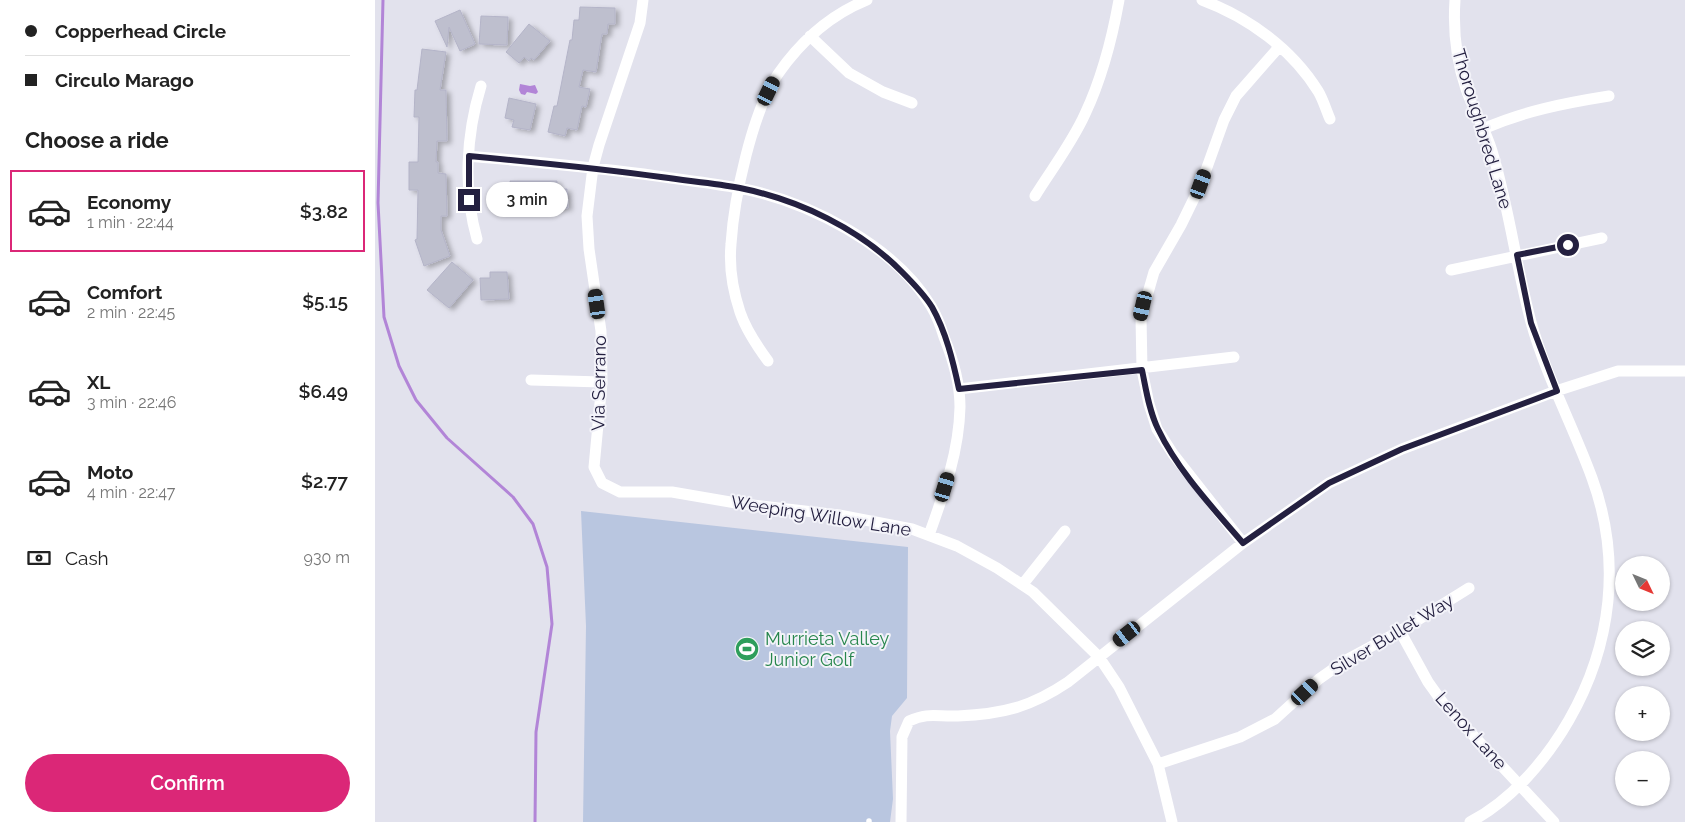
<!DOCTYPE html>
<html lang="en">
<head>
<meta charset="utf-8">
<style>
  body { margin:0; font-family:Raleway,sans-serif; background:#f2f2f2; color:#222; height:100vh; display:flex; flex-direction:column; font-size:19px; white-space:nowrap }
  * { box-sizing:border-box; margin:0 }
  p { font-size:16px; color:#767676 }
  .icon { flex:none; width:28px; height:28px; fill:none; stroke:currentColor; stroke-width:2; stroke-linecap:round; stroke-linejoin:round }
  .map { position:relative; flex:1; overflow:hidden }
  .side { display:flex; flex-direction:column; background:#fff; width:375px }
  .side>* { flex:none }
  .top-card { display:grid; align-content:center; height:110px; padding:0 25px; background:#fff }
  .needle { width:32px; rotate:133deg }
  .fabs { position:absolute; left:1240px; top:556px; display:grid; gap:10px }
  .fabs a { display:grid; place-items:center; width:55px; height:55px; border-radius:50%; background:#fff; box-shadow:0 1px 4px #0004; font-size:25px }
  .end { position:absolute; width:22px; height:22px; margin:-11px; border:6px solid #242040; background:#fff; box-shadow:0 0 0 2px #fff }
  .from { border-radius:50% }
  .bubble { position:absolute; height:35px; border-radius:18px; background:#fff; box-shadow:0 1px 4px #0004; font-size:16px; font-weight:600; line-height:35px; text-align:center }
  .car { position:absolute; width:15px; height:30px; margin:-15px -8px; border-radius:6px; box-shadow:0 0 4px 1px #0007; background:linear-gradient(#222 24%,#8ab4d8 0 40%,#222 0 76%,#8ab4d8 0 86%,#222 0) }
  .top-card b { display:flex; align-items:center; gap:18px; height:48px; font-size:19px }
  .top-card b+b { border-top:1px solid #e0e0e0 }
  .top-card i { width:12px; height:12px; background:#222 }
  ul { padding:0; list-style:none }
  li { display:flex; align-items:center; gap:15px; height:82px; margin:0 10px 8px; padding:0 15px; border:2px solid transparent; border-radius:0px }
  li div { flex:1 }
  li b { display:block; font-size:19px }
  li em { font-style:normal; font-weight:600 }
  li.on { border-color:#db2777 }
  li>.icon { width:45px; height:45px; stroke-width:1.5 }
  h2 { padding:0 25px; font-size:22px; line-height:60px }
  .pay { display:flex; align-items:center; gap:12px; height:55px; padding:0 25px; font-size:19px }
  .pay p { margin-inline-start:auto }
  .action { display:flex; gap:10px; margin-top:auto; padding:10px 25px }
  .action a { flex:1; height:58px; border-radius:30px; background:#db2777; color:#fff; font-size:20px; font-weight:600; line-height:58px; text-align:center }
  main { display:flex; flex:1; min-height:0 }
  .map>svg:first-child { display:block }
</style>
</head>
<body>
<main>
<section class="side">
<div class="top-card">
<b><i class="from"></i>Copperhead Circle</b>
<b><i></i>Circulo Marago</b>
</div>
<h2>Choose a ride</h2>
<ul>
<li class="on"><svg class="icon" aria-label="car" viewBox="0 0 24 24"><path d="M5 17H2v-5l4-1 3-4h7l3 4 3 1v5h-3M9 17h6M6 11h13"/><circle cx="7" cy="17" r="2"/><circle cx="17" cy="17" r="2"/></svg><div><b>Economy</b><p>1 min · 22:44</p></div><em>$3.82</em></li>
<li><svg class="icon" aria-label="car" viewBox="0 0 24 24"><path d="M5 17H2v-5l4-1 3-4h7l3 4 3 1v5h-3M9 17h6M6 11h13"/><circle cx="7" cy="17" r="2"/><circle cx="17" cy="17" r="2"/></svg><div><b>Comfort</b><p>2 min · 22:45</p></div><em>$5.15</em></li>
<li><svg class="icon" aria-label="car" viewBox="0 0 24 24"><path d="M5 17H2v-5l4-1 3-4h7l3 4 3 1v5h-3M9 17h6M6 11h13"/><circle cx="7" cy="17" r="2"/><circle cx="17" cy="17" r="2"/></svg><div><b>XL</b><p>3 min · 22:46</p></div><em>$6.49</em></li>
<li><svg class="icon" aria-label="car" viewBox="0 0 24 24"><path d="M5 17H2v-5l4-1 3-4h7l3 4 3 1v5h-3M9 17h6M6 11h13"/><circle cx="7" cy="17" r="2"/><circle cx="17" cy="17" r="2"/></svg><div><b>Moto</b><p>4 min · 22:47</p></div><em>$2.77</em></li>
</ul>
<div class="pay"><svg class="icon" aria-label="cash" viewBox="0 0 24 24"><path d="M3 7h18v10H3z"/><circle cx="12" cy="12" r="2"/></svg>Cash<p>930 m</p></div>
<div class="action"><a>Confirm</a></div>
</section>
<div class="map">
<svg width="1310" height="822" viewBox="0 0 1310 822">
  <defs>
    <filter id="shadow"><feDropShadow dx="4" dy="2.5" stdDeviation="2.5" flood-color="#0004"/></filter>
  </defs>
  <rect width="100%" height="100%" fill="#e2e2ed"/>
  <path fill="#b9c6e0" d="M206,511L533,547L532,698L517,716L515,731L518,799L515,822H208L211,626Z"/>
  <path fill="#b285d7" d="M145,84L155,86L160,85L163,92L161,94L152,92L150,95L146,94L144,90Z"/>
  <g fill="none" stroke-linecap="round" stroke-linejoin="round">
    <path stroke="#b285d7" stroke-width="3" d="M8,0L3,203L9,317L24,366L41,400L72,438L138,497L158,524L172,567L177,624L161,732L160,822"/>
  </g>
  <path fill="#bebfce" stroke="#b4b4c8" filter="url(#shadow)" d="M205,7L240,8V24H233L232,34H227L221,72L208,70L204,87L215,89L211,107L207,106L202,130L192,128L190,136L173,132L179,106H182L195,40H197L199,20H204Z
    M85,10L100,44L85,51L74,27L72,47L60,21Z
    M106,16L133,17L132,45L104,44Z
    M154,24L175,41L159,60L156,58L154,61L149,57L144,63L131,52Z
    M47,49L71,52L65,90H71L72,141H62L61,162H63V173L71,174L72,216H66V230L75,256L49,266L40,240L42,239L43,190H34V162H43L44,117H39L40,90H42Z
    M134,98L161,104L155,130L137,127L139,120L130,118Z
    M135,181H182L183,189H192L193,208L127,209L126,187L136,186Z
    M77,262L98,280L74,308L52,290Z
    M115,272H132L134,299L106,300L105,278H115Z"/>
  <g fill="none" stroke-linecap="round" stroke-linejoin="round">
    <path stroke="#fff" stroke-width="5.5" d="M494,821V822"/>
    <path stroke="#fff" stroke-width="11" d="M268,0L265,23L224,145L218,167L212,216L214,249L226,331L227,382L219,467L227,483L245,492H297L361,503L464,515L537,529L582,546L622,568L658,592L724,657L744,687L783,764L797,822
      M827,0C873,17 917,49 943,91C948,99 951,110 955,119
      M1080,0C1078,30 1081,60 1091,89C1098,110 1111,130 1117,151C1134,207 1141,266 1156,322C1171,376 1198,426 1217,478C1247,560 1237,645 1194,720C1171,760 1136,801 1095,822
      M435,36L474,73L508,92L537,103
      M1108,129C1149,111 1190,103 1234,96
      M94,156C157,162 219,167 282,176C309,180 337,183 364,188C433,201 519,245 556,306C562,316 566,327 569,337C578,359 585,383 585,407C584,452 569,493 554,535
      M660,196C676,170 697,143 710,114C727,78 737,39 744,0
      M102,239C88,190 91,135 106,86
      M1076,270L1227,238
      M393,361C382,346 371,330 365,312C358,291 354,266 356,244C359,198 377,112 403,74C426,41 455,15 492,0
      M156,380L227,382
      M584,389L859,357
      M868,543L798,454L782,429L774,404L767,370L766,317L779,272L806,225L826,184L849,120L861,96L904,47
      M648,584L690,531
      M1025,631L1053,682L1068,703L1179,822
      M783,764L865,737L900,719L944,679L971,660L1025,631L1094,588
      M526,822L527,737L534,721C554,712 562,717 583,716C628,714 656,707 693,682L868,543L954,483L1027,449L1181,391L1243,371H1310"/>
  </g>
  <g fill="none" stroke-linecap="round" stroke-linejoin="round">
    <path stroke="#242040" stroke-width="6" d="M94,200V156C158,162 222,168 286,177C312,181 339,183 365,188C424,200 485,229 527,272C538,283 549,294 557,307C571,332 578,361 584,389L767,370C771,389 774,411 783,429C803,471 838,508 868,543L954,483L1027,449L1182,391L1156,323L1142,255L1193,245"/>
  </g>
  <defs>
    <g id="stadium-disc" transform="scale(1.25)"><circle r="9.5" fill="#2e9e5b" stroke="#f3f3f9"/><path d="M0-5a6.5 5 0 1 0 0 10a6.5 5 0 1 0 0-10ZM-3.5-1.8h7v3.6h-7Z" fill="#fff"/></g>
  </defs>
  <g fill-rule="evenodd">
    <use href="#stadium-disc" x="372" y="649"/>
  </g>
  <g text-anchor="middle" stroke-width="4" stroke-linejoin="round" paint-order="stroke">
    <g font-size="18" fill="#242040" stroke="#f3f3f9">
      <text transform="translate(1107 129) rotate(73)" y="6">Thoroughbred Lane</text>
      <text transform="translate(224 383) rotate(-89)" y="6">Via Serrano</text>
      <text transform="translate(446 516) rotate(9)" y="6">Weeping Willow Lane</text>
      <text transform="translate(1017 635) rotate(-31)" y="6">Silver Bullet Way</text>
      <text transform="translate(1096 731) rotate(48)" y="6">Lenox Lane</text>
    </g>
    <g font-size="18" fill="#27864d" stroke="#f3f3f9" text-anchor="start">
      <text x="390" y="645">Murrieta Valley<tspan x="390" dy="21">Junior Golf</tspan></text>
    </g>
  </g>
</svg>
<div class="fabs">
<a><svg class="needle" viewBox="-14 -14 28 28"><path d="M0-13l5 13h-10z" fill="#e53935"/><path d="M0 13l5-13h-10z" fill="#767676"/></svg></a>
<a><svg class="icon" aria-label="layers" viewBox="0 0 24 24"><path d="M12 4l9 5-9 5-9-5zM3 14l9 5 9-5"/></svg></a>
<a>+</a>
<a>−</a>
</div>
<i class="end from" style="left:1193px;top:245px"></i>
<i class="end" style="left:94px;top:200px"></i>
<div class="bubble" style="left:111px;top:182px;width:82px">3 min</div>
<i class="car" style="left:394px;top:91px;rotate:26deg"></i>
<i class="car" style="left:826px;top:184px;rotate:20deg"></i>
<i class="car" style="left:222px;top:304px;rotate:352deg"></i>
<i class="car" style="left:768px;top:306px;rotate:193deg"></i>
<i class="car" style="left:570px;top:487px;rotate:17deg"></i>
<i class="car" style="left:752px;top:634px;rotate:232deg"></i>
<i class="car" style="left:930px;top:692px;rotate:47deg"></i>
</div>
</main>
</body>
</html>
